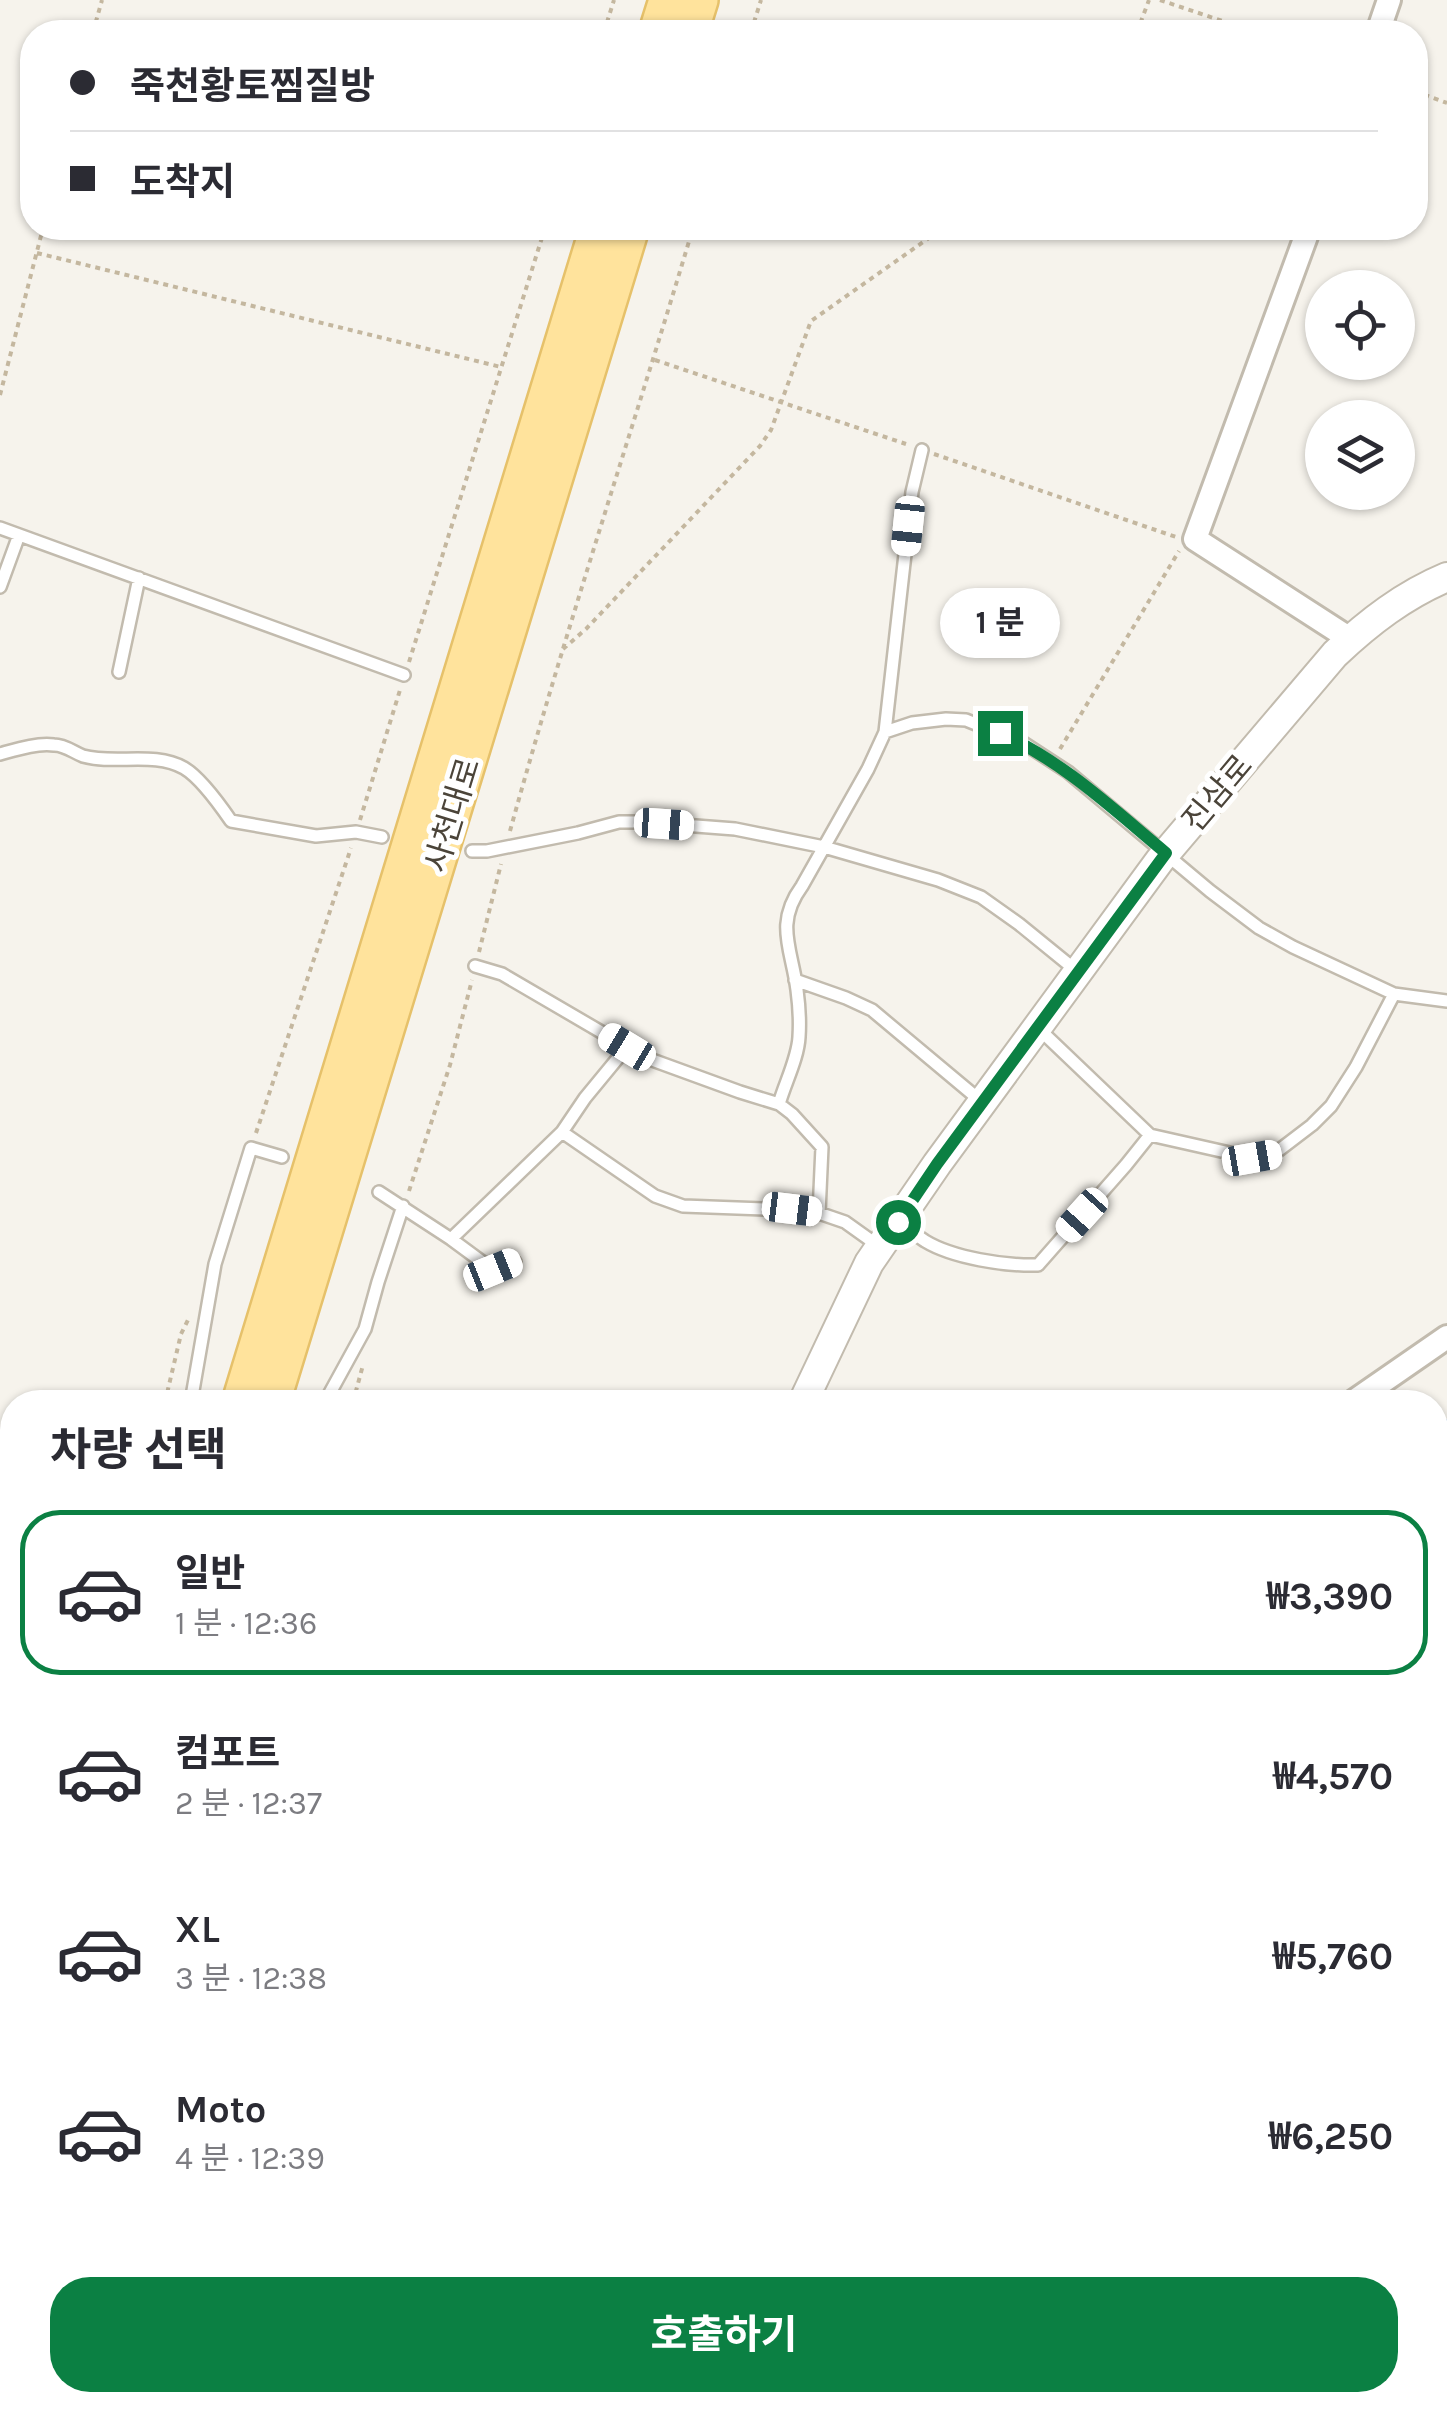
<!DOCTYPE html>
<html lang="ko">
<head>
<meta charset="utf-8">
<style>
  body { margin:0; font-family:Karla,"Noto Sans KR",sans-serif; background:#f2f2f3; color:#2b2b33; height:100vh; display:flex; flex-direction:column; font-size:38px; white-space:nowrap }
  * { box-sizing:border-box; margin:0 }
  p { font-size:32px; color:#7c7c81 }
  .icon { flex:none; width:55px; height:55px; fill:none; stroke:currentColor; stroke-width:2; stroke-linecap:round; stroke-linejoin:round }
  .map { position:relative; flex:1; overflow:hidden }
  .side { position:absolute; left:0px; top:1390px; width:1448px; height:1022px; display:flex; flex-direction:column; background:#fff; border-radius:40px 40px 0 0; box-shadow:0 2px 8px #0004 }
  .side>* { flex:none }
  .guide { position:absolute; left:20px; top:20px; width:1408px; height:220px; border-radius:40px; box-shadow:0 2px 8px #0004; display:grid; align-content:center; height:220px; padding:0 50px; background:#fff }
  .fabs { position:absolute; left:1305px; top:270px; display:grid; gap:20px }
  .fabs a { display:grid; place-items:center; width:110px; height:110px; border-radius:50%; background:#fff; box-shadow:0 2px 8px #0004; font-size:50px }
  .end { position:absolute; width:45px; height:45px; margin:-22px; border:12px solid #0b8043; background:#fff; box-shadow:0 0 0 5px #fff }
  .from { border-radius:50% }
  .bubble { position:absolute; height:70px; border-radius:35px; background:#fff; box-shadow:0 2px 8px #0004; font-size:32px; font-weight:700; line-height:70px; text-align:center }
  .car { position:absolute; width:30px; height:60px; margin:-30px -15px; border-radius:12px; box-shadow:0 0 8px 2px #0007; background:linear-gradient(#fff 24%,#345 0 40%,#fff 0 76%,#345 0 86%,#fff 0) }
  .guide b { display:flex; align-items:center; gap:35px; height:95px; font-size:38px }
  .guide b+b { border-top:2px solid #e1e1e2 }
  .guide i { width:25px; height:25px; background:#2b2b33 }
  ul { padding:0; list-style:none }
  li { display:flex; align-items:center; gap:30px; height:165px; margin:0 20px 15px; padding:0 30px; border:5px solid transparent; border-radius:40px }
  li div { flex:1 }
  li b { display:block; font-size:38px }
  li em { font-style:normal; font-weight:700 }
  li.active { border-color:#0b8043 }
  li>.icon { width:90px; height:90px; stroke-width:1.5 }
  h2 { padding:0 50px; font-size:45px; line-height:120px }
  .cta { display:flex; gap:20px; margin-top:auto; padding:20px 50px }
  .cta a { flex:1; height:115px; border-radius:40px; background:#0b8043; color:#fff; font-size:40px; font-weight:700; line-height:115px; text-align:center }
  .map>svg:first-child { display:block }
</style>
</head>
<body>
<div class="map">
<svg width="1447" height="2412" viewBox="0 0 1447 2412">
  <rect width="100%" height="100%" fill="#f6f3ec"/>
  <path fill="#d2eab5" d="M1447,1869V2107H1435V1874Z"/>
  <path fill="#a9d4f2" d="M1447,1419V1584L1435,1591V1428Z
    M0,1482L12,1489V1677L0,1667Z"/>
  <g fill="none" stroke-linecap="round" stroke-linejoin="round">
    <path stroke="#a9d4f2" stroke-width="6" d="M1076,2400L1079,2412"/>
    <g stroke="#c2bbae" stroke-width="16">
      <path id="service" d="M0,528L404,675
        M0,587L19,535
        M119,672L139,578
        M885,732L912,723L946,719L966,720L1025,744L1068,772L1210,891L1259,928L1293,947L1394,994L1447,1001
        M0,754C18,749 36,743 54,745C65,745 73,752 83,756C115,765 154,751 184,768C201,778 220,805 231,821L316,836L356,832L382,837
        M472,851H487L578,833L619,822H644L735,829L824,847L938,880L981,897L1019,924L1078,972
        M475,966L502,974L644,1057L740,1092L779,1104L792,1114L822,1147L819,1213
        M795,980L846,998L872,1010L982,1102
        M1038,1028L1150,1135L1252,1158L1274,1154L1312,1125L1331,1106L1356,1067L1394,994
        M779,1104C785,1083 798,1058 799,1037C800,1022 799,1005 797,990C792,949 774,924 802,886L868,769L885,732L912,492L922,450
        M562,1132L655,1196L683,1206L813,1211L845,1222L880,1247
        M379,1192L451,1239L493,1270L515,1262
        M898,1222C907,1228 916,1235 925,1241C953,1258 1005,1266 1038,1265L1126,1165L1150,1135
        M451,1239L562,1132L585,1098L627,1047
        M191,1402L215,1264L251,1148L282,1157
        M325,1402L365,1329L378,1282L403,1206
        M931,2400L949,2412
        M1057,2412L1065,2400"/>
    </g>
    <g stroke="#c2bbae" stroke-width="28">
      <path id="minor" d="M1378,32L1389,0
        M1309,228L1195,539L1350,639
        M1353,1402L1447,1337
        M0,1698L12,1710
        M1435,2263L1447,2265
        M99,2400L236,2412"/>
    </g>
    <g stroke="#c2bbae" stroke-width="32">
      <path id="tertiary" d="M803,1402L869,1263L937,1164L1160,860L1335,654C1369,622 1404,595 1447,577
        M381,2412L412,2400
        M446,2412L451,2400"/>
    </g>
    <g stroke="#e6c16a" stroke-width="40">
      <path id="primary" d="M657,32L667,0
        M690,32L700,0
        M240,1402L598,228
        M272,1402L631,228
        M0,2179L12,2137
        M0,2290L12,2248
        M0,2304L12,2355
        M0,2405L13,2400"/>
    </g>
    <path stroke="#c4b79f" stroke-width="4" stroke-dasharray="5 5" stroke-linecap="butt" d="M1160,0L1255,32
      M93,32L102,0
      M604,32L614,0
      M751,32L761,0
      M1137,32L1149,0
      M1415,91L1447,103
      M37,253L501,367
      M655,360L906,444
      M0,395L43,228
      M934,454L1176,537
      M563,649L586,629L760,446L771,430L811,321L943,228
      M409,662L545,228
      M1060,749L1179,551
      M360,820L400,690
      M510,831C566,628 633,429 693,228
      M479,952L501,864
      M256,1133L351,848
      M409,1191L450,1065L472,980
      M165,1402L181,1334L189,1318
      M353,1402L363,1365
      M40,2412L50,2400"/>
    <use href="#service" stroke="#fff" stroke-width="11"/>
    <use href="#minor" stroke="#fff" stroke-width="22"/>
    <use href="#tertiary" stroke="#fff" stroke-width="28"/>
    <use href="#primary" stroke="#ffe39c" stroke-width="35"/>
  </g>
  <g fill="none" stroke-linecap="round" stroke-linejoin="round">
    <path stroke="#0b8043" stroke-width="12" d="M898,1222L937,1164L1166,853C1114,810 1063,761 1000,733"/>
  </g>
  <g text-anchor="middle" stroke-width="10" stroke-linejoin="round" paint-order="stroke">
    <g font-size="32" fill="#4b4439" stroke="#fff">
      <text transform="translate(1217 793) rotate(-50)" y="11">진삼로</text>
      <text transform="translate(452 815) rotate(-73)" y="11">사천대로</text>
    </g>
  </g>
</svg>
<div class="fabs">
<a><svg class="icon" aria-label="locate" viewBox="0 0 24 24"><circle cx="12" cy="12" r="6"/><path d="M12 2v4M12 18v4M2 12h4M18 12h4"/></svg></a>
<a><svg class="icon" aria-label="layers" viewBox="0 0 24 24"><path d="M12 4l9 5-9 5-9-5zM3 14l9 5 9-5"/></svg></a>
</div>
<i class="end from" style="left:898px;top:1222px"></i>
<i class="end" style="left:1000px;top:733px"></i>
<div class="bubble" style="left:940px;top:588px;width:120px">1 분</div>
<i class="car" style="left:908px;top:526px;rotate:186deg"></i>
<i class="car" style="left:664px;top:824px;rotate:94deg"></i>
<i class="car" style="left:627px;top:1047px;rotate:301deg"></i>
<i class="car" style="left:1252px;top:1158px;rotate:80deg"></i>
<i class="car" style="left:792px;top:1209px;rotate:97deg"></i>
<i class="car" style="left:1082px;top:1215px;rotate:222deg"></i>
<i class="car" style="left:493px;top:1270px;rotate:68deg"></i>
<div class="guide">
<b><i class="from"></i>죽천황토찜질방</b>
<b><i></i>도착지</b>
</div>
<section class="side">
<h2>차량 선택</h2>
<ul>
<li class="active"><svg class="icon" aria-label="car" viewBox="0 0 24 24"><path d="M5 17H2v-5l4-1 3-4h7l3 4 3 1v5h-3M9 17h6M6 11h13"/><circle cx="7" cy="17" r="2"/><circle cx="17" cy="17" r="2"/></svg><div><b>일반</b><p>1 분 · 12:36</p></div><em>₩3,390</em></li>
<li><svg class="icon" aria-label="car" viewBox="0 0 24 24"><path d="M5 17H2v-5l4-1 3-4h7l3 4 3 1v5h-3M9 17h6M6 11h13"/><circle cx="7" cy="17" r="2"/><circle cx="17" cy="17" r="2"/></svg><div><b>컴포트</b><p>2 분 · 12:37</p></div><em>₩4,570</em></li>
<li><svg class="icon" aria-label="car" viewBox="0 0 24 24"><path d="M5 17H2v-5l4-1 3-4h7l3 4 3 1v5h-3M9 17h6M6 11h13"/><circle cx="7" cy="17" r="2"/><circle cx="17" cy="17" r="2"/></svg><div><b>XL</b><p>3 분 · 12:38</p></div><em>₩5,760</em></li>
<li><svg class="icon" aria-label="car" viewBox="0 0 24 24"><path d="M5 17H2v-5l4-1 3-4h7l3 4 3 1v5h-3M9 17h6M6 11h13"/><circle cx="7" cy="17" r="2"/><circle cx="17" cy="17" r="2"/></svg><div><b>Moto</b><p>4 분 · 12:39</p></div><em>₩6,250</em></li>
</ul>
<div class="cta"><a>호출하기</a></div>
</section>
</div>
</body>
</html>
